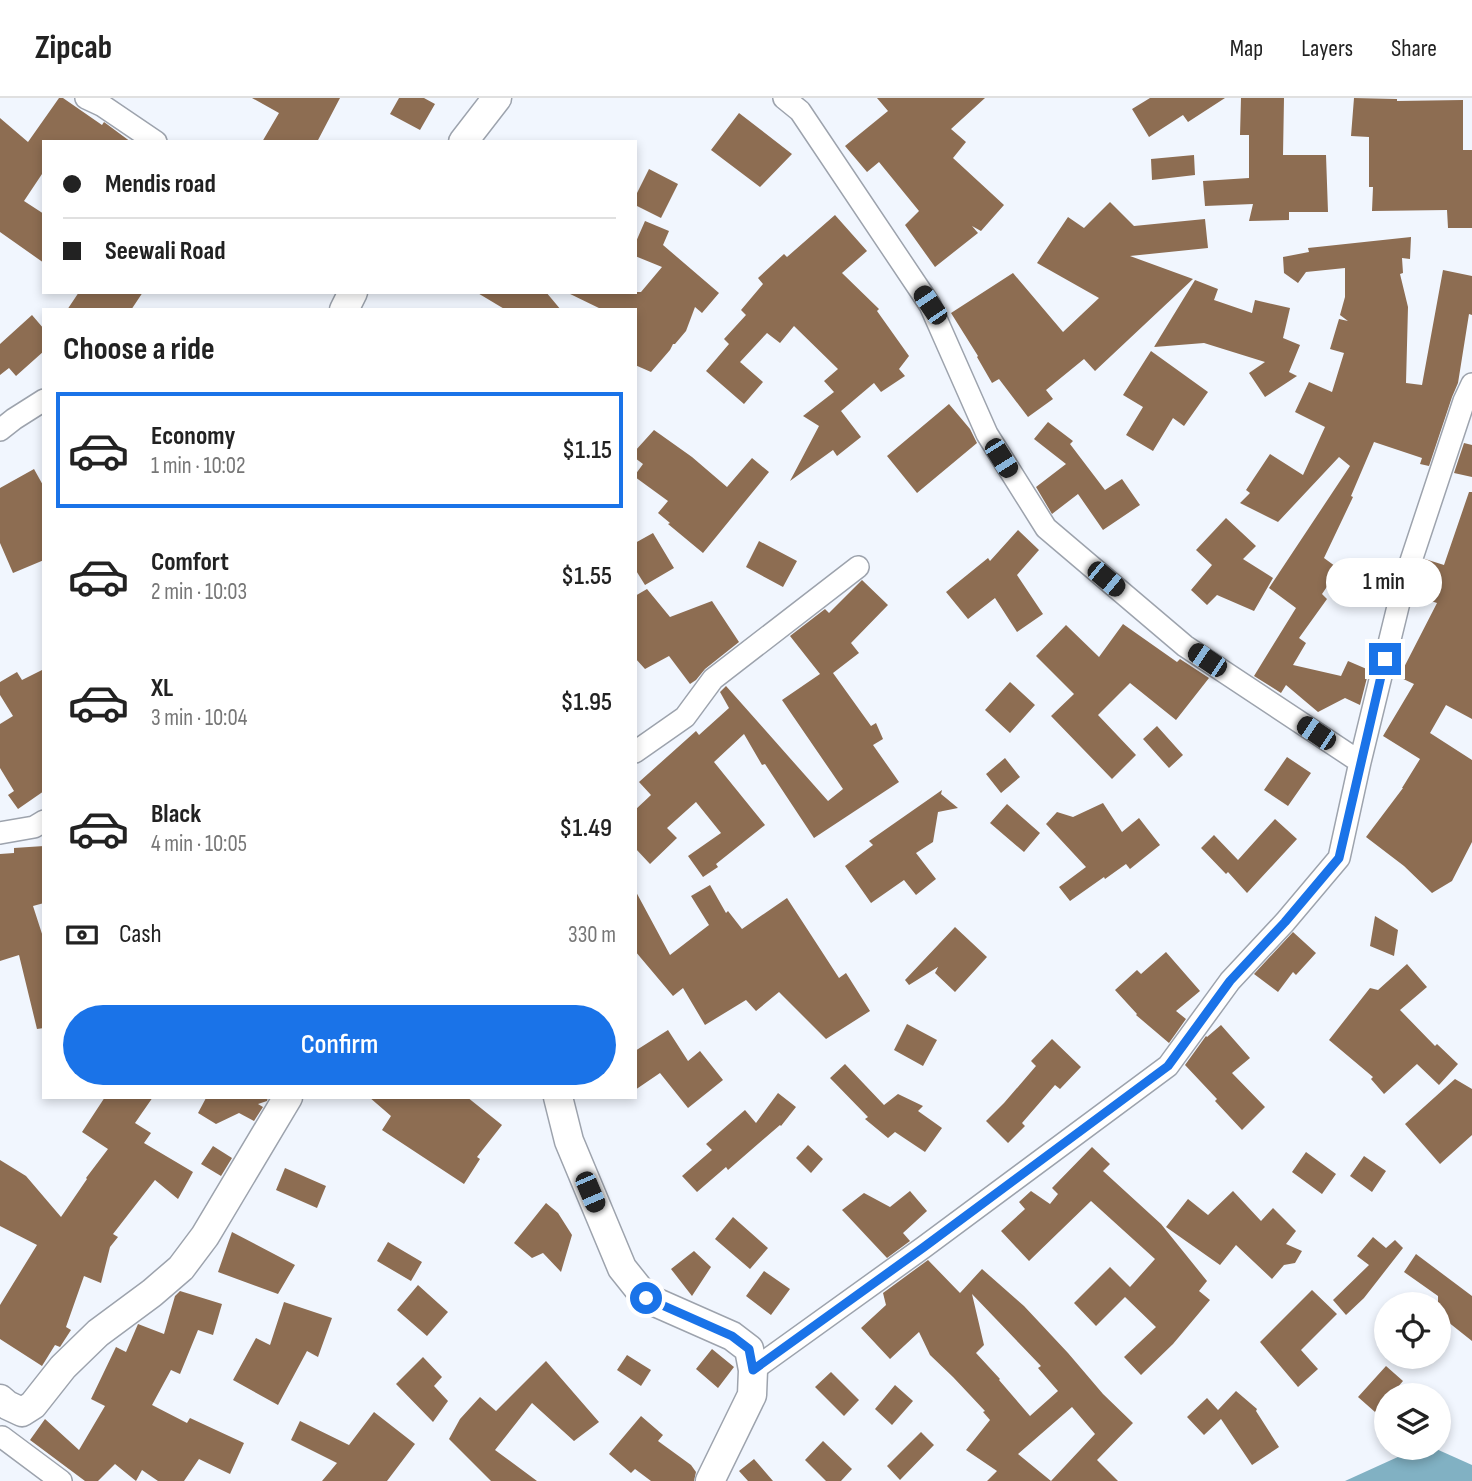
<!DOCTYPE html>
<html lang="en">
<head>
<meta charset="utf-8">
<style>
  body { margin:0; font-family:"Sofia Sans Condensed",sans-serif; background:#f2f2f2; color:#222; height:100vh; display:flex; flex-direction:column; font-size:26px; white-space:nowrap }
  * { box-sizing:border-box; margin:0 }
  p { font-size:23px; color:#767676 }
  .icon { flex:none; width:38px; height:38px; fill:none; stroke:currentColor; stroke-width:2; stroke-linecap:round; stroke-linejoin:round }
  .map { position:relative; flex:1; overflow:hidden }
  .drawer { position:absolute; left:42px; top:210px; width:595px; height:791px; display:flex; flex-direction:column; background:#fff; border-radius:0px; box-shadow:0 4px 10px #0003 }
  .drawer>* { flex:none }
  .top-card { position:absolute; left:42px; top:42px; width:595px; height:154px; border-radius:0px; box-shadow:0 4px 10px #0003; display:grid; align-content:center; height:154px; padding:0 21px; background:#fff }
  .tools { position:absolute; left:1374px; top:1194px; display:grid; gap:14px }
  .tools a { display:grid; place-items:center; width:77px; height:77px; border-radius:50%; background:#fff; box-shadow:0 4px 10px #0003; font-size:35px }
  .end { position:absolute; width:32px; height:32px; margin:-16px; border:9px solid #1a73e8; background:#fff; box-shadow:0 0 0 4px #fff }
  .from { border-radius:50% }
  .bubble { position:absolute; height:49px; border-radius:24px; background:#fff; box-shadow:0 4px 10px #0003; font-size:23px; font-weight:600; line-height:49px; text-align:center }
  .car { position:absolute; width:21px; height:42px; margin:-21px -10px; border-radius:9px; box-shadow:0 0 5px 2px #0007; background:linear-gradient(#222 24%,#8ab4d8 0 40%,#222 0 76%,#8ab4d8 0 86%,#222 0) }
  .top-card b { display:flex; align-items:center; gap:24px; height:66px; font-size:26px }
  .top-card b+b { border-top:2px solid #e0e0e0 }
  .top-card i { width:18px; height:18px; background:#222 }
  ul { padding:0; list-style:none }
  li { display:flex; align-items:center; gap:21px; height:116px; margin:0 14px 10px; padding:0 7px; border:4px solid transparent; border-radius:0px }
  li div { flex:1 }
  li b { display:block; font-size:26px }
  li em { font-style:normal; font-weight:600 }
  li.on { border-color:#1a73e8 }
  li>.icon { width:63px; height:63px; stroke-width:1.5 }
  h2 { padding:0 21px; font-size:32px; line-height:84px }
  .pay { display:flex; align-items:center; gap:18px; height:77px; padding:0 21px; font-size:26px }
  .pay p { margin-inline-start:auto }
  .cta { display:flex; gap:14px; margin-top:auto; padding:14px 21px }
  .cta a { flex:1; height:80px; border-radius:42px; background:#1a73e8; color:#fff; font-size:28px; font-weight:600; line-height:80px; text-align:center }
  header { display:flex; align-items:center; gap:42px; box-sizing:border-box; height:98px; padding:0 35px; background:#fff; border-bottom:2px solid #e0e0e0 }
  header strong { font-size:33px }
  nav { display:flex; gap:38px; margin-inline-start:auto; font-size:24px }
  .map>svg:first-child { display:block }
</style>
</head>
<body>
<header>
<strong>Zipcab</strong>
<nav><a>Map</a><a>Layers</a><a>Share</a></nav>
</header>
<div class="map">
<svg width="1472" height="1383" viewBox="0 0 1472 1383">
  <rect width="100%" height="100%" fill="#f1f6fe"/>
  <path fill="#81b1c3" d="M1434,1350L1472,1367V1383H1345L1411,1353Z"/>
  <path fill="#8d6d52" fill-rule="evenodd" d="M59,0H63L102,27L104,24L131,44H44V73L24,103L44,116V165L0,134V20L28,44Z
    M252,0H340L317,44H262L279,15Z
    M399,0H424L435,6L420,32L390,16Z
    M877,0H985L951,31L966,44L953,60L1004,107L981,133L972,128L978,135L935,169L905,127L919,113L879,64L867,74L845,48L888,13Z
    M1150,0H1225L1188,24L1183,17L1149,39L1132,11Z
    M1241,0H1284L1283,57H1326L1328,114H1289V122L1249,123L1253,106L1205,108L1203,83L1249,80V37H1240Z
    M1354,0L1397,1V3L1463,2V52H1472V130H1448L1447,112L1372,113L1373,89H1369V39L1351,38Z
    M739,15L792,56L760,89L711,52Z
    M1194,57L1195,77L1152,82L1151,61Z
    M649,71L678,86L661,120L635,107V99Z
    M1110,104L1134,128L1205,121L1208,150L1130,158L1193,181L1095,273L1084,261L1046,292L1053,301L1028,319L999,281L992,285L977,259L978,258L951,215L1013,175L1063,234L1099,200L1037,165L1068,119L1084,130Z
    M835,117L867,153L842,175L879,211L877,213L909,258L899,271L905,278L881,294L874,285L841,313L861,339L837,358L833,352L790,383L819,328L803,318L834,294L824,283L838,271L794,228L780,245L767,235L740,264L763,284L744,306L706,273L729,246L724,241L746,217L741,212L763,186L758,180L784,156L787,159Z
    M645,123L669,133L663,147L719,195L702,215L695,209L686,233L675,246H673L670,252L651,274L635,267V212H603L566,194H641L662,169L635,158V146Z
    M1411,139L1410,161L1402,160L1403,175L1400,176L1408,209L1406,285L1422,287L1443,172L1472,178V217L1469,216L1458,285L1452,299L1429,368L1420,366L1422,360L1374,344L1351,398L1353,399L1324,460L1339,471L1322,496L1327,501L1299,540L1306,545L1293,567L1341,578L1348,563L1369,572L1360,607L1345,600L1318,614L1286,587L1281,595L1254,578L1296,510L1269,490L1350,368L1339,359L1278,424L1240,405L1250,395L1246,392L1270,356L1303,377L1325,329L1295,314L1309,284L1332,294L1344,255L1330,251L1339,221L1348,223L1340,217L1345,199V170L1306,174L1298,185L1284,175L1283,159L1309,154L1308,150Z
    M1195,182L1218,191L1214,202L1252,215L1255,202L1290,210L1283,240L1300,247L1289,274L1297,278L1265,299L1249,275L1265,264L1204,245L1154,249Z
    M79,194H143L131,212H67Z
    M476,194H546L561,212H506Z
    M32,217L44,231V253L16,278L9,270L0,277V246Z
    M1151,253L1208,294L1184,328L1173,320L1153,353L1126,337L1143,309L1123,297Z
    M949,306L970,331L977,345L917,395L887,358Z
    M1048,324L1073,343L1070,346L1105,392L1122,381L1140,407L1103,432L1078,396L1052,416L1036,389L1066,366L1034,341Z
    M654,332L692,359L727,389L752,360L769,374L703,455L668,426L670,425L658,415L668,403L635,379V377L643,366L635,360V353Z
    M1464,345L1472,347V379L1454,375Z
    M34,371L44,389V462L13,475L0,445V390Z
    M1469,394H1472V621L1446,607L1430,635L1472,662V744L1452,783L1432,795L1404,768L1366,739L1403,690H1402L1420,661L1383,638L1414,586L1399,579L1437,505L1431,503L1433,500L1415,494L1425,461L1444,467Z
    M1226,420L1256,448L1243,461L1273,480L1254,513L1217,497L1207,507L1191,492L1212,467L1196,452Z
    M1018,432L1039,452L1017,477L1043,516L1017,534L995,500L968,521L946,494L988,460L990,463Z
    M653,435L674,470L645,487L635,471V445Z
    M759,443L797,463L783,489L746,469Z
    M862,482L888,507L851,545L859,555L833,575L871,628L876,625L883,641L873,647L899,684L814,740L765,666L762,667L744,636L714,664L765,727L716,766L718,769L703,779L688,758L721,735L696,704L667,730L677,740L650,766L635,750V712L651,697L639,684L696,633L699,637L729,610L720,594L726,588L828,703L843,691L782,602L820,576L790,538L825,511L829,515Z
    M647,491L670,519L712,503L739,544L705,571L696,582L690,586L669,558L645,571L635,560V498Z
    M1123,526L1177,564L1180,561L1209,580L1176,622L1130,585L1098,617L1136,657L1112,681L1051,618L1074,596L1036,558L1066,527L1099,559Z
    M44,571V693L18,711L8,697L14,693L0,670V626L13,618L0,597V584L17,574L22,582Z
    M1010,584L1035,607L1010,635L985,612Z
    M1157,628L1183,657L1169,670L1143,641Z
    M1287,659L1311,675L1288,708L1264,692Z
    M1005,660L1020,679L1001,695L986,676Z
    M942,692L941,696L958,710L938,714L933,744L916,755L936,781L916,797L904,782L871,805L845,768L873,747L869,743Z
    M1103,705L1122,734L1139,720L1160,747L1130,771L1126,766L1105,781L1104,779L1070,803L1059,789L1086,769L1046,726L1057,714L1073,719Z
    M1007,706L1040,735L1024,754L990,725Z
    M1275,721L1297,741L1247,795L1228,774L1226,776L1201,750L1214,737L1238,762Z
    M44,748V805L33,808L44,842V930L37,931L19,857L0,863V756L14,755V750Z
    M710,787L726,815L728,813L742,831L787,800L839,880L846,875L870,913L826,941L779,894L756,913L746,902L705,927L683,890L673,898L635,853V792L670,857L709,827L691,798Z
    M1375,818L1398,832L1394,858L1370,848Z
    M955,829L987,859L955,894L935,875L938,869L909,887L905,882Z
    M1293,834L1316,855L1296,877L1293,874L1278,894L1254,876Z
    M1166,854L1200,893L1176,913L1186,921L1169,945L1136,917L1137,916L1115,892L1137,872L1141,876Z
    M1407,866L1427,889L1400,912L1435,948L1437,946L1458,966L1439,987L1417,966L1384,996L1371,981L1373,979L1329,942L1370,890L1378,892Z
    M907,926L937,942L923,968L894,952Z
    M1221,927L1250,960L1232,975L1265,1009L1242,1032L1215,1003L1217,1001L1185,967L1206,938L1207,939Z
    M668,932L688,963L700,953L723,982L688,1010L660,975L635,992V953Z
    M1052,941L1081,969L1060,991L1055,987L1022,1025L1025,1028L1008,1045L986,1023L1004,1005L1036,968L1031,963Z
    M845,966L884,1007L898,996L923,1008L918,1013L942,1030L925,1054L895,1034L888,1040L865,1021L868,1019L830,980Z
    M1455,981L1472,991V1037L1440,1066L1405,1026Z
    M778,995L796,1009L781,1028L780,1027L728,1072L726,1069L697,1094L682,1078L712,1052L706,1046L745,1012L756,1025Z
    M105,999H153L135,1025L151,1035L144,1045L193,1074L178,1101L155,1082L113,1136L118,1139L110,1149L101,1185L84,1178L66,1229L71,1232L60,1249L55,1247L42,1268L0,1241V1207L37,1147L0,1128V1062L26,1078L61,1119L87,1081L86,1080L108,1051L82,1034Z
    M204,999H268L267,1003L258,1006L263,1009L254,1023L239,1015L216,1026L198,1015L206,1000Z
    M369,999H467L502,1027L477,1059L480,1061L464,1086L382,1032L391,1018Z
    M808,1047L823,1061L811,1075L796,1060Z
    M213,1048L232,1060L221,1078L201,1066Z
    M1092,1049L1110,1066L1103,1073L1161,1126L1207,1183L1199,1193L1210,1202L1173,1246L1141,1277L1124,1259L1156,1229L1125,1199L1096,1228L1074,1205L1110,1169L1130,1189L1155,1161L1091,1103L1029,1163L1001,1133L1025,1111L1019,1104L1031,1093L1050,1106L1058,1096L1052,1090Z
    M1306,1054L1336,1076L1322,1096L1292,1074Z
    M1364,1058L1386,1073L1372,1094L1350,1078Z
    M285,1070L326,1088L317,1110L276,1092Z
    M910,1093L927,1113L903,1135L910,1143L887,1160L842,1112L864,1095L890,1109Z
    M1233,1093L1261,1123L1273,1110L1296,1133L1286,1146L1302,1153L1295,1165L1284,1167L1272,1181L1236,1147L1220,1167L1166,1129L1188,1101L1208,1117Z
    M546,1105L558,1115L572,1137L561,1174L543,1155L532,1160L514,1145Z
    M733,1119L768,1150L750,1171L715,1141Z
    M232,1134L295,1167L278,1196L218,1174Z
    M1373,1139L1386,1150L1395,1142L1403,1150L1364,1200L1346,1217L1333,1202L1369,1167L1357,1158Z
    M388,1144L422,1164L411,1183L377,1163Z
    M694,1153L711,1169L692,1198L671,1171Z
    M1416,1156L1472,1198V1243L1438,1216V1198L1404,1174Z
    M928,1162L960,1195L982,1171L1024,1208L1068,1255L1103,1296L1133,1325L1097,1362L1118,1383H987L997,1373L966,1352L990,1322L983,1314L985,1313L953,1279L930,1257L919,1234L890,1261L861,1230L886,1207L883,1195ZM972,1196L1041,1268L1038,1270L1058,1293L1030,1318L999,1282L1000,1281L976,1255L984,1247ZM1072,1309L1095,1336L1051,1383L1018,1356Z
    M764,1173L790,1191L771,1217L746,1198Z
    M418,1187L448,1214L427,1238L397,1212Z
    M1312,1192L1337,1216L1301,1252L1318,1271L1298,1289L1260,1244Z
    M180,1193L222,1206L213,1237L198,1232L180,1276L171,1272L152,1307L187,1325L190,1320L244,1345L230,1376L199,1361L184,1383H158L142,1372L136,1383L115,1366L98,1383H85L30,1342L45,1321L79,1352L105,1308L91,1301L116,1249L126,1254L138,1226L164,1236L175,1198Z
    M284,1204L332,1220L318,1259L307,1253L278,1307L233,1282L256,1240L270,1247Z
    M712,1251L734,1269L718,1290L696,1271Z
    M627,1257L651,1272L641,1288L617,1272Z
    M423,1259L442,1279L434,1288L448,1303L433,1324L396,1286Z
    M546,1263L599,1324L574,1343L532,1305L495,1352L537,1383H491L449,1341L460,1321L480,1299L496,1313Z
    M1386,1268L1403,1283L1391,1297H1386V1302L1375,1314L1358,1299Z
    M831,1274L859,1302L844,1318L815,1289Z
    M895,1287L913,1303L892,1327L875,1311Z
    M1236,1293L1257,1311L1256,1313L1279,1349L1252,1367L1221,1321L1204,1337L1187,1319L1207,1300L1218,1312Z
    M374,1314L415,1346L387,1383H322L337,1365L291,1342L300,1323L349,1347Z
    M641,1318L663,1337L658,1343L691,1367L696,1374L694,1383H651L635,1371L631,1375L609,1356Z
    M921,1334L934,1347L900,1382L887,1368Z
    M823,1343L852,1371L841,1383H826L805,1362Z
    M754,1361L773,1383H748L739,1373Z"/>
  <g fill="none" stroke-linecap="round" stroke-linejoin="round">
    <g stroke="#9da3ad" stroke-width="24">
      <path id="minor" d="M86,0L103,8L156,44
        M0,332L14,321L44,302
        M635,654L685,619L713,581L858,469
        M1360,664L1404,484L1464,303L1472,286
        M0,735L34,729L44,723
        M753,1272L924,1149L1168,968L1230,883L1285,824L1339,760L1360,664L1185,548L1046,430L987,336L930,207L800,13L784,0
        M2,1339L61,1383"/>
    </g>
    <g stroke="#9da3ad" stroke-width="31">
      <path id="tertiary" d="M463,44L497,0
        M344,212L353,194
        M558,999L569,1043L622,1170L646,1200L732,1238L749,1251L753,1272L752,1297L710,1383
        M0,1301L7,1307L22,1314L33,1307L63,1269L98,1235L152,1195L181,1170L205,1138L288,999"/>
    </g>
    <use href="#minor" stroke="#fff" stroke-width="21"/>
    <use href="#tertiary" stroke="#fff" stroke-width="28"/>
  </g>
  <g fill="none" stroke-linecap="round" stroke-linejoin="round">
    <path stroke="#1a73e8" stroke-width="9" d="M646,1200L732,1238L749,1251L753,1272L924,1149L1168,968L1230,883L1285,824L1339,760L1385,561"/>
  </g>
</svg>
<div class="tools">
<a><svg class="icon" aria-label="locate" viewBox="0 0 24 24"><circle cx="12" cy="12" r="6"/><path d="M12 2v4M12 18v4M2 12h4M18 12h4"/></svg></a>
<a><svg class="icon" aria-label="layers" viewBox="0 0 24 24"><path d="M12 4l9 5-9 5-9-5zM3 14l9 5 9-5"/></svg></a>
</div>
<i class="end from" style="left:646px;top:1200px"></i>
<i class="end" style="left:1385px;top:561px"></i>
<div class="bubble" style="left:1326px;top:460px;width:116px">1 min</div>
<i class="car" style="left:930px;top:207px;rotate:326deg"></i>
<i class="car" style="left:1001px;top:360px;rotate:148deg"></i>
<i class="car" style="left:1106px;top:481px;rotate:130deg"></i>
<i class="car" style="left:1207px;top:562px;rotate:304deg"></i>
<i class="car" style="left:1316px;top:635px;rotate:304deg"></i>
<i class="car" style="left:590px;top:1094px;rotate:157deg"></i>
<div class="top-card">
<b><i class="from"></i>Mendis road</b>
<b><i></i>Seewali Road</b>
</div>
<section class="drawer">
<h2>Choose a ride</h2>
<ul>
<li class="on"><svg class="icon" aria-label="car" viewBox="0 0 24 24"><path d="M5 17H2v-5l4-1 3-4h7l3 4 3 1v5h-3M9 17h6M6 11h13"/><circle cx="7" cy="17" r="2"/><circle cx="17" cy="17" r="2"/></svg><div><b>Economy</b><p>1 min · 10:02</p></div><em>$1.15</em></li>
<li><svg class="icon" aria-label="car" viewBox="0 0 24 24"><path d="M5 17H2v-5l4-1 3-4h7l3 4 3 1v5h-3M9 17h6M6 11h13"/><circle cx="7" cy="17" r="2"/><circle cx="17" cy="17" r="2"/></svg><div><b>Comfort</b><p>2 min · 10:03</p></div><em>$1.55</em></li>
<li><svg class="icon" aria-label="car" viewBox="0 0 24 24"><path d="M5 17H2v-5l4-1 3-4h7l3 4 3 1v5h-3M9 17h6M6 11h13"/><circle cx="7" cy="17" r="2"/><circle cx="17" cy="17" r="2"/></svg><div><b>XL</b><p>3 min · 10:04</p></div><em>$1.95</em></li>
<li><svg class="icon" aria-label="car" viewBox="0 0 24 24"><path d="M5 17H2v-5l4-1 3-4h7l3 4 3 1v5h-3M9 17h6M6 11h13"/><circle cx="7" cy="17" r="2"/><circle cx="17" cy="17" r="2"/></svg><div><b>Black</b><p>4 min · 10:05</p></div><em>$1.49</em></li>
</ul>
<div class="pay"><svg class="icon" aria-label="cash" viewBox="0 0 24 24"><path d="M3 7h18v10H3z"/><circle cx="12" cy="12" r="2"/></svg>Cash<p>330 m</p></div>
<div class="cta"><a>Confirm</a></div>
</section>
</div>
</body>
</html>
